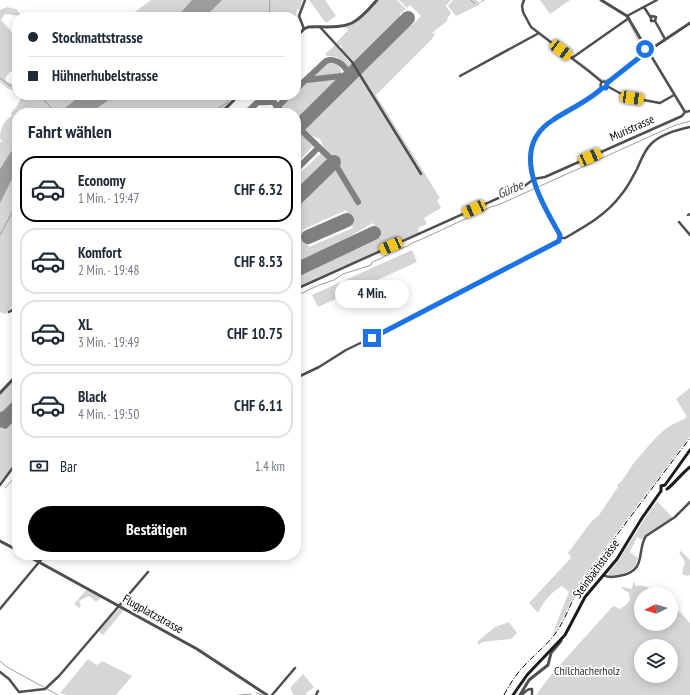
<!DOCTYPE html>
<html lang="de">
<head>
<meta charset="utf-8">
<style>
  body { margin:0; font-family:"PT Sans Narrow",sans-serif; background:#f2f2f3; color:#1f2937; height:100vh; display:flex; flex-direction:column; font-size:15px; white-space:nowrap }
  * { box-sizing:border-box; margin:0 }
  p { font-size:13px; color:#747a83 }
  .icon { flex:none; width:22px; height:22px; fill:none; stroke:currentColor; stroke-width:2; stroke-linecap:round; stroke-linejoin:round }
  .map { position:relative; flex:1; overflow:hidden }
  .panel { position:absolute; left:12px; top:108px; width:289px; height:452px; display:flex; flex-direction:column; background:#fff; border-radius:16px; box-shadow:0 2px 10px #0003 }
  .panel>* { flex:none }
  .top-card { position:absolute; left:12px; top:12px; width:289px; height:88px; border-radius:16px; box-shadow:0 2px 10px #0003; display:grid; align-content:center; height:88px; padding:0 16px; background:#fff }
  .needle { width:26px; rotate:265deg }
  .controls { position:absolute; left:634px; top:587px; display:grid; gap:8px }
  .controls a { display:grid; place-items:center; width:44px; height:44px; border-radius:50%; background:#fff; box-shadow:0 2px 10px #0003; font-size:20px }
  .end { position:absolute; width:18px; height:18px; margin:-9px; border:5px solid #1a73e8; background:#fff; box-shadow:0 0 0 2px #fff }
  .from { border-radius:50% }
  .bubble { position:absolute; height:28px; border-radius:14px; background:#fff; box-shadow:0 2px 10px #0003; font-size:13px; font-weight:700; line-height:28px; text-align:center }
  .car { position:absolute; width:12px; height:24px; margin:-12px -6px; border-radius:5px; box-shadow:0 0 3px 1px #0007; background:linear-gradient(#f5c518 24%,#345 0 40%,#f5c518 0 76%,#345 0 86%,#f5c518 0) }
  .top-card b { display:flex; align-items:center; gap:14px; height:38px; font-size:15px }
  .top-card b+b { border-top:1px solid #e0e1e3 }
  .top-card i { width:10px; height:10px; background:#1f2937 }
  ul { padding:0; list-style:none }
  li { display:flex; align-items:center; gap:12px; height:66px; margin:0 8px 6px; padding:0 8px; border:2px solid #e0e1e3; border-radius:16px }
  li div { flex:1 }
  li b { display:block; font-size:15px }
  li em { font-style:normal; font-weight:700 }
  li.active { border-color:#000 }
  li>.icon { width:36px; height:36px; stroke-width:1.5 }
  h2 { padding:0 16px; font-size:18px; line-height:48px }
  .pay { display:flex; align-items:center; gap:10px; height:44px; padding:0 16px; font-size:15px }
  .pay p { margin-inline-start:auto }
  .button { display:flex; gap:8px; margin-top:auto; padding:8px 16px }
  .button a { flex:1; height:46px; border-radius:24px; background:#000; color:#fff; font-size:16px; font-weight:700; line-height:46px; text-align:center }
  .map>svg:first-child { display:block }
</style>
</head>
<body>
<div class="map">
<svg width="690" height="695" viewBox="0 0 690 695">
  <rect width="100%" height="100%" fill="#fff"/>
  <path fill="#d6d6d6" fill-rule="evenodd" d="M151,0H302L300,10L297,9L296,17H128Z
    M309,0H325L336,16L326,23Z
    M379,0H397L406,9L400,14L399,20L354,64L341,49L342,47L341,45L339,47L336,43L348,30L345,26L360,19Z
    M399,0H451L446,6L451,13L448,17L447,21L432,33L433,34L436,32L432,39L376,95L440,198L437,200L441,208L424,218L427,224L418,228L419,233L296,287V276L381,237L373,223L314,257L296,265V205L334,166L357,203L360,201L335,160L324,149L320,139L312,136L304,128L406,27L412,25L421,16L410,5L407,8ZM346,210L353,228L309,247L302,230Z
    M453,0H476L480,3L479,5L456,16L448,6Z
    M540,0H570L550,14Z
    M7,7L16,9L22,16L5,14L1,20L17,38V61L13,71L10,72L5,78L7,82L17,85V92L7,88L0,82V10Z
    M630,26H631C636,34 645,45 642,53L641,49L642,54L608,80H602L579,62H580C587,67 595,76 603,79C611,81 634,60 640,54V46Z
    M335,45L352,65L350,68H349L337,57L327,56L325,54Z
    M329,62C335,61 341,67 342,73L340,75L313,77Z
    M341,77L297,120L296,121V113H286L283,110V104L292,95H296V91C310,78 323,79 341,77Z
    M23,95H235L227,106L219,113H17V295L9,312L4,314L0,312V143L2,140L0,139C0,129 3,121 12,116L11,113L15,109Z
    M301,131L314,145L296,164V136Z
    M322,152L329,158L296,191V177Z
    M412,250L417,262L318,307L312,295Z
    M17,376V400L7,410H4L0,414V394Z
    M690,388V436L584,576C572,595 566,617 553,635L555,627L569,592L562,586C551,592 543,602 538,613L529,603L569,560L571,557L568,553L591,522L599,515L618,487L617,485C625,479 631,465 638,458C645,450 659,433 667,428C673,423 680,422 687,417L676,399Z
    M17,414V460L0,484V426L4,430L14,421L15,416Z
    M657,501L673,518L646,535L642,540L637,537L630,552L638,558L636,563L637,564C629,573 622,575 609,576L608,573L618,561L653,506V508Z
    M681,551L690,560V575L688,576L684,575L682,573L685,562L679,552Z
    M635,582V586C644,584 651,589 659,594H641V624H671V606L680,612L690,623V695H536L551,675L612,607L614,606L620,609L627,604L630,600L629,593L621,588L622,587L632,589L633,583ZM641,646H671V676H641Z
    M86,590L101,598L96,602L89,596L79,601L81,605L79,608L74,604Z
    M120,608L124,610L103,635L98,631Z
    M509,622L517,633L511,639L482,642L479,645L477,642L495,627Z
    M88,659L97,665L102,661L132,676L116,695H66L60,693Z
    M303,674L314,687L306,693L307,695H294L290,688Z"/>
  <path fill="#9d9d9d" d="M192,0H222L205,17H177Z
    M81,95H116L90,113H54L65,108Z
    M17,145V169L0,203V169L10,153Z"/>
  <g fill="none" stroke-linecap="round" stroke-linejoin="round">
    <path stroke="#9d9d9d" stroke-width="1" d="M471,0L475,4
      M481,2L484,0
      M269,17L270,0
      M0,78L9,85L17,88
      M37,95L43,99L56,113
      M210,113L227,103L230,95
      M0,235L17,203
      M296,296L319,285L334,280L343,274L371,265L372,262L382,258L389,253L408,246L412,243L422,239L493,206H496L673,126L690,121
      M5,488L14,478L17,471
      M0,661L7,667L58,695
      M256,693L263,695
      M238,695H239
      M240,695L251,694"/>
    <path stroke="#808080" stroke-width="6" d="M307,80L341,76
      M296,89L326,61C336,56 351,69 347,79
      M266,95L281,110
      M246,113L258,102C263,103 271,101 274,102
      M272,113L289,95
      M296,123H300L305,121
      M296,125L334,162L358,202
      M296,170L319,147
      M0,416L3,414L10,415
      M0,424L5,426L10,421L13,411"/>
    <path stroke="#808080" stroke-width="14" d="M296,129L408,18
      M296,199L334,162
      M308,237L347,220
      M296,270L374,233
      M4,420L17,407"/>
    <path stroke="#4f4f4f" stroke-width="2.5" d="M524,0L522,6L523,12L531,27L590,72L602,82
      M644,7L651,18V21H655
      M627,16L657,0
      M651,18L652,16L656,17L655,21L665,39
      M320,27L352,62L421,174
      M304,29L299,16L305,0
      M650,54L685,112
      M572,58L629,18
      M460,76L539,33
      M600.5 85a3.5 3.5 0 1 1 7 0a3.5 3.5 0 1 1-7 0Z
      M607,83L645,53
      M607,86L627,97L660,103L674,95
      M688,215L690,214
      M679,222L690,235
      M560,238H565C586,226 606,215 621,195C628,187 632,178 637,169C641,160 644,151 651,144C661,134 677,130 690,127
      M296,289L523,187L534,179L545,177L682,116L685,112L690,111
      M9,312L17,307
      M296,378L319,367L346,350L381,333L559,241L560,235C541,201 508,148 553,120C566,111 592,99 602,88
      M0,485L17,462
      M603,575C609,578 613,577 619,576C648,571 636,551 646,536L675,517L690,502
      M0,609L45,555
      M0,672L9,679L19,692
      M19,692L45,689L59,676L148,572
      M272,695L295,668
      M316,695L318,691
      M522,695C525,692 527,688 532,689V695"/>
    <path stroke="#4f4f4f" stroke-width="3" d="M601,0L627,16L646,48
      M296,37L304,29L308,27C322,26 339,29 352,23C362,18 370,8 377,0
      M644.5 51a3.5 3.5 0 1 1 7 0a3.5 3.5 0 1 1-7 0Z
      M651,49L690,23
      M221,113L239,95
      M0,393L17,375
      M0,541L17,550
      M26,555L197,649L267,695
      M520,695L529,680L548,665L551,653L561,641"/>
    <path stroke="#1c1c1c" stroke-width="3" d="M667,489C671,487 683,472 690,467
      M513,695L527,675L565,635L585,597L617,559L642,518L661,491V486L665,485L690,450"/>
    <path stroke="#000" stroke-width="1" stroke-dasharray="6 2 1 2" stroke-linecap="butt" d="M504,695C510,684 516,674 525,665C535,654 546,646 555,634C568,616 573,595 585,577L690,438"/>
  </g>
  <g fill="none" stroke-linecap="round" stroke-linejoin="round">
    <path stroke="#1a73e8" stroke-width="5" d="M372,338L559,241L560,235C541,201 508,148 553,120C566,111 592,99 602,88H606L607,83L645,53V49"/>
  </g>
  <g text-anchor="middle" stroke-width="3.5" stroke-linejoin="round" paint-order="stroke">
    <g font-size="12" fill="#000" stroke="#fff">
      <text transform="translate(632 128) rotate(-24)" y="4">Muristrasse</text>
      <text transform="translate(596 569) rotate(-54)" y="4">Steinbachstrasse</text>
      <text transform="translate(153 614) rotate(29)" y="4">Flugplatzstrasse</text>
    </g>
    <g font-size="12" fill="#2d2d2d" stroke="#fff">
      <text x="587" y="675">Chilchacherholz</text>
    </g>
    <g font-size="13" font-style="italic" fill="#3e3e3e" stroke="#fff">
      <text transform="translate(510 189) rotate(-23)" y="5">Gürbe</text>
    </g>
  </g>
</svg>
<div class="controls">
<a><svg class="needle" viewBox="-14 -14 28 28"><path d="M0-13l5 13h-10z" fill="#e53935"/><path d="M0 13l5-13h-10z" fill="#747a83"/></svg></a>
<a><svg class="icon" aria-label="layers" viewBox="0 0 24 24"><path d="M12 4l9 5-9 5-9-5zM3 14l9 5 9-5"/></svg></a>
</div>
<i class="end from" style="left:645px;top:49px"></i>
<i class="end" style="left:372px;top:338px"></i>
<div class="bubble" style="left:335px;top:280px;width:74px">4 Min.</div>
<i class="car" style="left:561px;top:50px;rotate:127deg"></i>
<i class="car" style="left:632px;top:98px;rotate:98deg"></i>
<i class="car" style="left:590px;top:157px;rotate:66deg"></i>
<i class="car" style="left:474px;top:209px;rotate:246deg"></i>
<i class="car" style="left:391px;top:246px;rotate:246deg"></i>
<div class="top-card">
<b><i class="from"></i>Stockmattstrasse</b>
<b><i></i>Hühnerhubelstrasse</b>
</div>
<section class="panel">
<h2>Fahrt wählen</h2>
<ul>
<li class="active"><svg class="icon" aria-label="car" viewBox="0 0 24 24"><path d="M5 17H2v-5l4-1 3-4h7l3 4 3 1v5h-3M9 17h6M6 11h13"/><circle cx="7" cy="17" r="2"/><circle cx="17" cy="17" r="2"/></svg><div><b>Economy</b><p>1 Min. · 19:47</p></div><em>CHF 6.32</em></li>
<li><svg class="icon" aria-label="car" viewBox="0 0 24 24"><path d="M5 17H2v-5l4-1 3-4h7l3 4 3 1v5h-3M9 17h6M6 11h13"/><circle cx="7" cy="17" r="2"/><circle cx="17" cy="17" r="2"/></svg><div><b>Komfort</b><p>2 Min. · 19:48</p></div><em>CHF 8.53</em></li>
<li><svg class="icon" aria-label="car" viewBox="0 0 24 24"><path d="M5 17H2v-5l4-1 3-4h7l3 4 3 1v5h-3M9 17h6M6 11h13"/><circle cx="7" cy="17" r="2"/><circle cx="17" cy="17" r="2"/></svg><div><b>XL</b><p>3 Min. · 19:49</p></div><em>CHF 10.75</em></li>
<li><svg class="icon" aria-label="car" viewBox="0 0 24 24"><path d="M5 17H2v-5l4-1 3-4h7l3 4 3 1v5h-3M9 17h6M6 11h13"/><circle cx="7" cy="17" r="2"/><circle cx="17" cy="17" r="2"/></svg><div><b>Black</b><p>4 Min. · 19:50</p></div><em>CHF 6.11</em></li>
</ul>
<div class="pay"><svg class="icon" aria-label="cash" viewBox="0 0 24 24"><path d="M3 7h18v10H3z"/><circle cx="12" cy="12" r="2"/></svg>Bar<p>1.4 km</p></div>
<div class="button"><a>Bestätigen</a></div>
</section>
</div>
</body>
</html>
